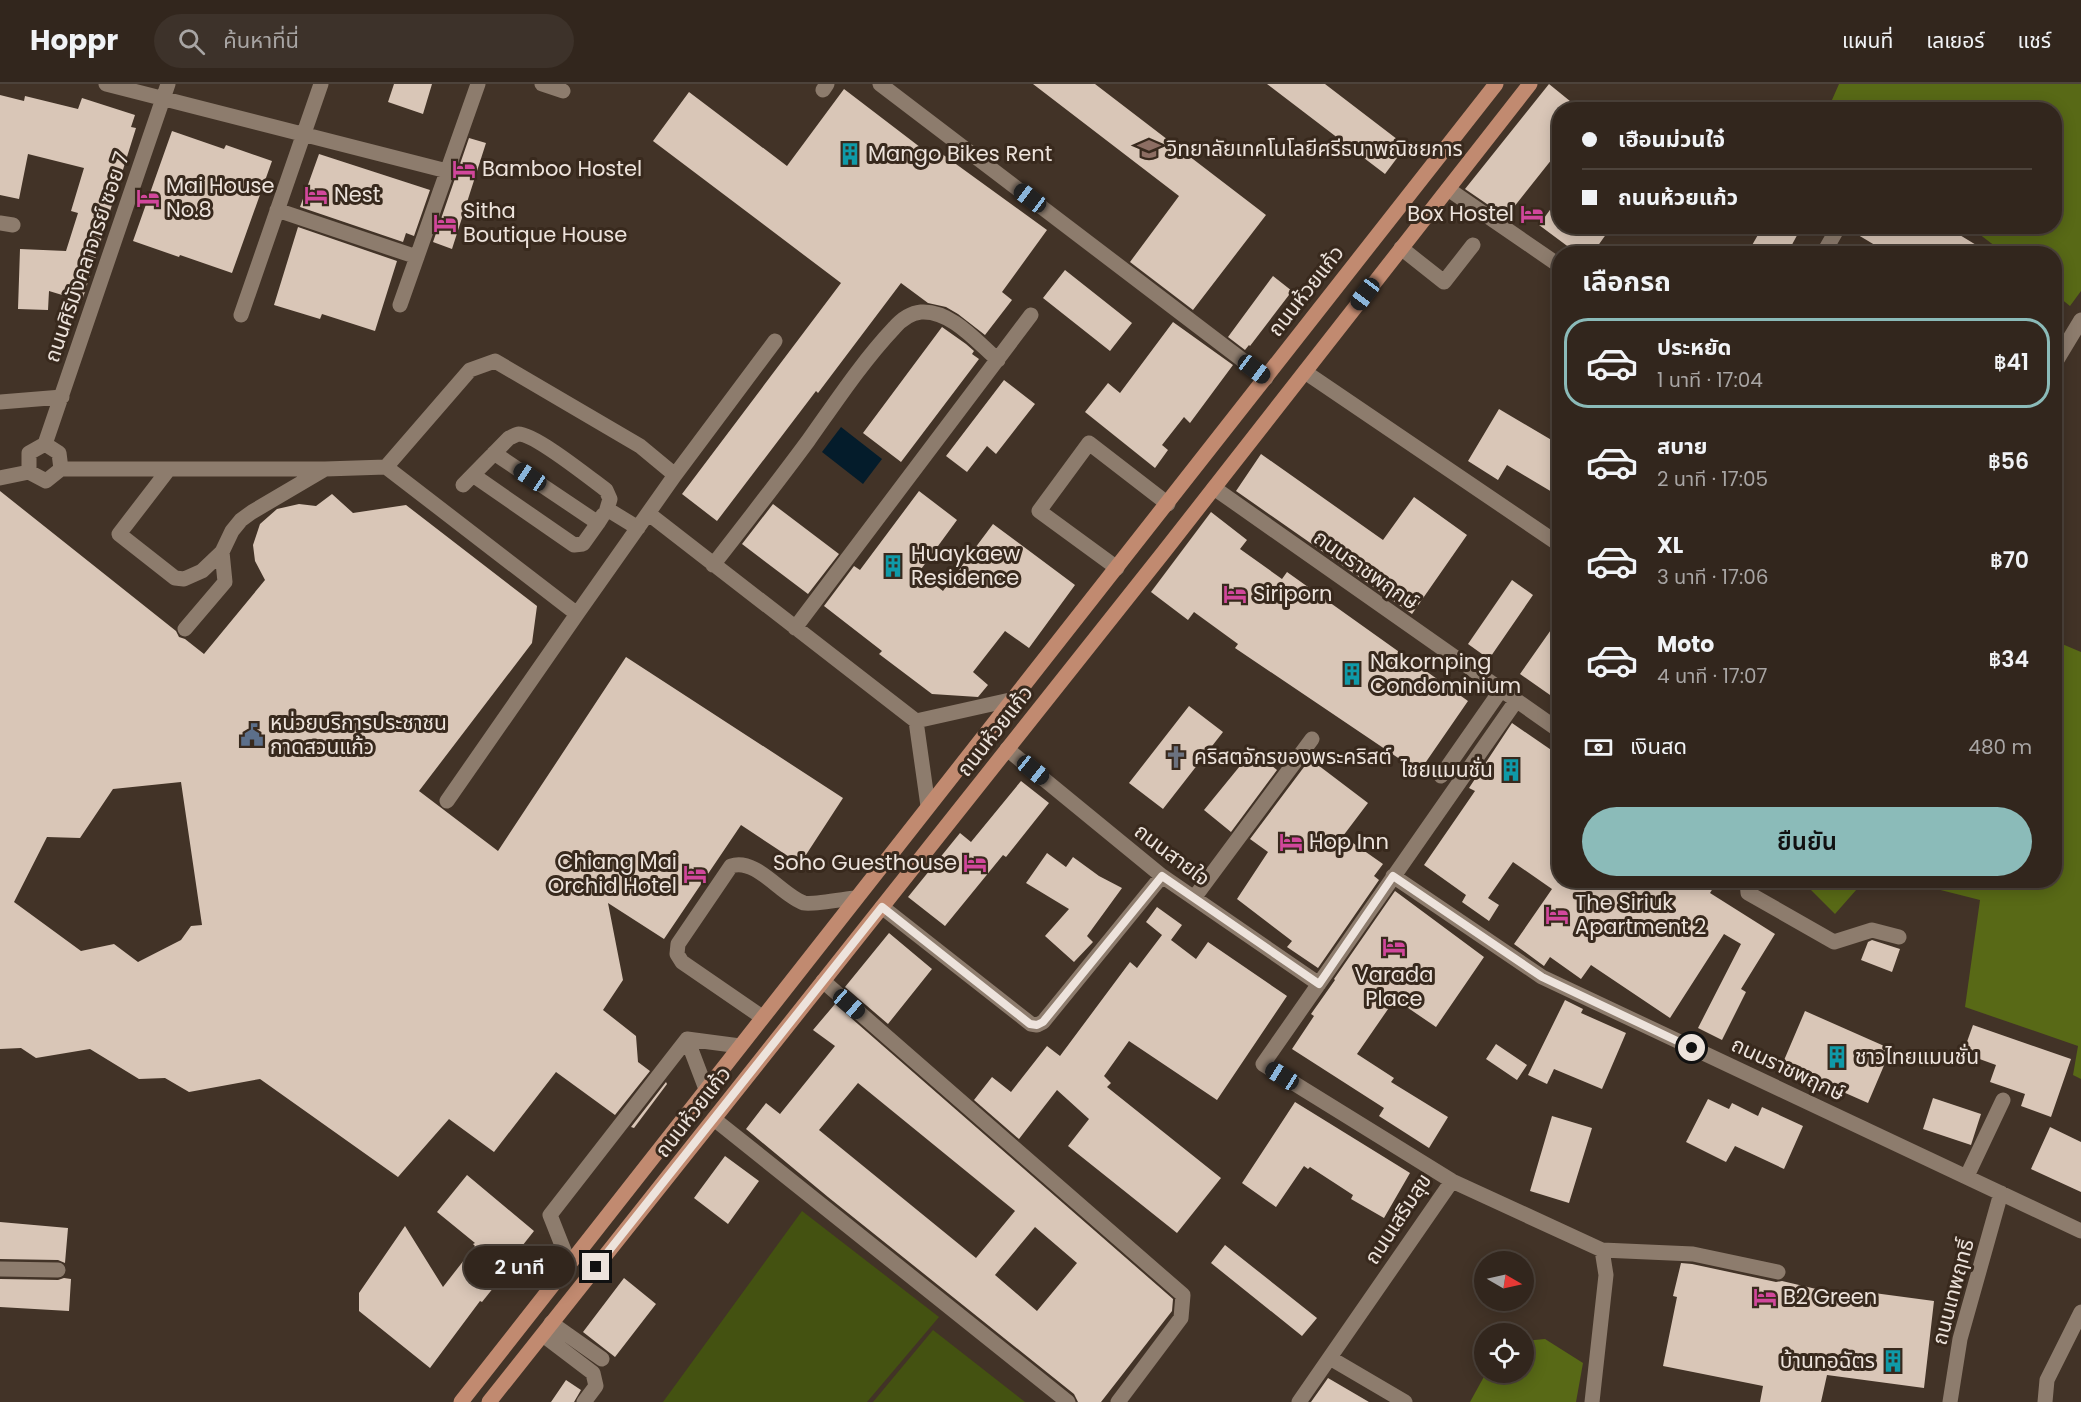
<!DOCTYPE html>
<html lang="th">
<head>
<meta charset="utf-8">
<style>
  body { margin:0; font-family:Poppins,"Noto Sans Thai",sans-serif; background:#3d322a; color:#f1f3f6; height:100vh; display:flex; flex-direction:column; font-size:22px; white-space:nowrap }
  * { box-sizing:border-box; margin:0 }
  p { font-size:20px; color:#a8a5a4 }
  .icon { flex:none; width:33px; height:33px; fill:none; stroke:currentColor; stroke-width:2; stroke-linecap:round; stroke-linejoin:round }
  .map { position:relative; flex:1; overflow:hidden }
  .drawer { position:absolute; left:1552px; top:162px; width:510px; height:642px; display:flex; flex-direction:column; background:#32261d; border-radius:24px; box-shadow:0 3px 15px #0003,0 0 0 2px #4d433b }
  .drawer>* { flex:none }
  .guide { position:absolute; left:1552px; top:18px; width:510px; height:132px; border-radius:24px; box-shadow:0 3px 15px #0003,0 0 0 2px #4d433b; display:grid; align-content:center; height:132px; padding:0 30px; background:#32261d }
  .needle { width:39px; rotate:99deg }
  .fabs { position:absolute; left:1474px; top:1167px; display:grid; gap:12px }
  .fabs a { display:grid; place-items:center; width:60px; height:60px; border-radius:50%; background:#32261d; box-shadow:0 3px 15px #0003,0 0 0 2px #4d433b; font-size:30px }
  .end { position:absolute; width:27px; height:27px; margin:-14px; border:8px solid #ede3dc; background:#111; box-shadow:0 0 0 3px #111 }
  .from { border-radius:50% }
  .bubble { position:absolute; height:42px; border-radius:21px; background:#32261d; box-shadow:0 3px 15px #0003,0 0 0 2px #4d433b; font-size:20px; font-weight:600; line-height:42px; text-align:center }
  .car { position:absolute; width:18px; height:36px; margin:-18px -9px; border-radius:8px; box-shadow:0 0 4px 2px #0007; background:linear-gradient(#222 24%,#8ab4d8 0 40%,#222 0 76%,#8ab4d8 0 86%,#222 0) }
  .guide b { display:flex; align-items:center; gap:21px; height:57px; font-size:22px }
  .guide b+b { border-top:2px solid #4d433b }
  .guide i { width:15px; height:15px; background:#f1f3f6 }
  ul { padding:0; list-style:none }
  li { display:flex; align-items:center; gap:18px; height:90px; margin:0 12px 9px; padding:0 18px; border:3px solid transparent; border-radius:24px }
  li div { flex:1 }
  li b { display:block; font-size:22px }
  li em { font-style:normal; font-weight:600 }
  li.active { border-color:#8bbbb9 }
  li>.icon { width:54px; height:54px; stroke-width:1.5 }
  h2 { padding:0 30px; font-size:27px; line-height:72px }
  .pay { display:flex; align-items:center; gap:15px; height:66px; padding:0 30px; font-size:22px }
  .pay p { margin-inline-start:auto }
  .action { display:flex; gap:12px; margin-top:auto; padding:12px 30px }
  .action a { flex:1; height:69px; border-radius:36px; background:#8bbbb9; color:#111; font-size:24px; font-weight:600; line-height:69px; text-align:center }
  header { display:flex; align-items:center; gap:36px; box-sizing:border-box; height:84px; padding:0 30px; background:#32261d; border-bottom:2px solid #4d433b }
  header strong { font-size:28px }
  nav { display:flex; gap:33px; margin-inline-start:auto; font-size:21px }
  .search { width:420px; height:54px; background:#3d322a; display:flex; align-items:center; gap:15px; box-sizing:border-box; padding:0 21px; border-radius:33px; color:#a8a5a4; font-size:22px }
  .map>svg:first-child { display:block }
</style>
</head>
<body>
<header>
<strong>Hoppr</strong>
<div class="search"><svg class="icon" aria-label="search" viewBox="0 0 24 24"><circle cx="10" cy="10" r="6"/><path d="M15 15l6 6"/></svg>ค้นหาที่นี่</div>
<nav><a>แผนที่</a><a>เลเยอร์</a><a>แชร์</a></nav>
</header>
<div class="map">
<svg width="2081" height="1318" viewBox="0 0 2081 1318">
  <rect width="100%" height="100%" fill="#423327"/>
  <path fill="#445211" d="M802,1127L939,1233L867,1318H663Z
    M933,1246L1025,1318H873Z"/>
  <path fill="#586916" d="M1839,0H2081V207L2070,222L2055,210V170L2004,169L1970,143L2055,142V26L1828,25Z
    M2055,557L2081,568V995L2073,991L2078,962L1965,923L1980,816L1905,797L2055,796Z
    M1802,797H1864L1835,830Z
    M1545,1255L1583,1279L1576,1318H1470L1486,1289L1524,1288V1257Z"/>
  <path fill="#041c2b" d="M841,343L882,375L863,400L822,368Z"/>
  <path fill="#d9c6b7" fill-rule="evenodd" d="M394,0H432L423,30L388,18Z
    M1033,0H1095L1266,131L1193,226L1130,178L1179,112Z
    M1267,0H1325L1406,62L1385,90Z
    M1549,0L1581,26H1560V65L1506,133L1465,105Z
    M844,5L933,73L938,67L1047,146L1002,208L1012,216L985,251L958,230L946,223L928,219L901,199L818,309L816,307L717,437L682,410L841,199L653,57L689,8L787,82Z
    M0,11L24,17L25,12L78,25L82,14L135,31L131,43L136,44L82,217L49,207L48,226L18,225L20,165L66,167L78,129L71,127L84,84L28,70L19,115L0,111Z
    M172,47L224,65L226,61L272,77L232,189L180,171L179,173L133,157Z
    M469,54L486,59L452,165L433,158Z
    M319,70L430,106L414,152L406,149L403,158L300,123Z
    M1560,112V142H1612L1592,170H1578L1539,141Z
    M1763,142H1802L1787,170H1747Z
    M1849,142H1945L1991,170H1890L1848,145Z
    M298,143L397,177L375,247L322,230L320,235L274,221Z
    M1065,186L1132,239L1110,267L1043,214Z
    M1273,192L1292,207L1250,262L1249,261L1245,266L1228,253Z
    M1173,238L1233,281L1190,339L1184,333L1162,361L1168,366L1155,384L1085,328L1108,299L1120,309Z
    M942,243L966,260L974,267L972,270L979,275L901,378L863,349Z
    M1004,296L1035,320L996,370L987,362L967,388L946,372Z
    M1499,325L1560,361V395L1552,408L1507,381L1498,396L1468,377Z
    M1261,370L1383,456L1414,413L1467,451L1412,530L1236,407Z
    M0,407L176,547L179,553L185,555L204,570L265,496L255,477L253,461L260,440L277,425L299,420L316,422L332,410L353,429L406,421L537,522L532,559L419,707L498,767L626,573L843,714L800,780L741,741L664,855L608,819L623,896L603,926L636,952L638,978L650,987L615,1031L556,988L494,1068L449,1035L398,1093L260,995L189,1008L165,994L139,995L90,965L36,974L21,964L0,965ZM181,698L202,841L191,842L181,856L138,878L114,860L81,867L14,818L47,753L80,754L113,705Z
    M919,407L957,436L919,488L943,507L993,440L1075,501L1029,564L1005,547L973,588L988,601L978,613L932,610L879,570L882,567L824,522L854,482L860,486Z
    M773,420L839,470L808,510L742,460Z
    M1211,428L1247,456L1240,465L1282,495L1287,488L1468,617L1419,688L1235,564L1238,560L1194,528L1188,536L1151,508Z
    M1512,496L1533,511L1489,575L1468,560Z
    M1560,533V618L1520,590Z
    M1189,622L1223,648L1163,725L1129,699Z
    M1512,639L1560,672V796H1718L1710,809L1775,850L1741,905L1746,908L1722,956L1698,944L1741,860L1724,850L1670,934L1591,881L1581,895L1550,873L1544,882L1514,860L1552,805L1513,778L1488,814L1499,821L1489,837L1462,818L1466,811L1424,781L1475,707L1469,704Z
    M1253,666L1277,686L1231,748L1204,726Z
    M1310,675L1368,719L1343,752L1383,780L1374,792L1379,796L1318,884L1287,863L1292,857L1237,815L1268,768L1250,755Z
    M1021,697L1049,719L1006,773L1003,771L945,842L908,813L960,749L971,758Z
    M1047,769L1066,783L1073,773L1099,792L1122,804L1087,852L1093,858L1074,878L1045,852L1069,825L1026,799Z
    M1395,807L1484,873L1436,943L1395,915L1357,970L1394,994L1391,998L1448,1033L1429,1064L1379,1032L1384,1024L1292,965L1314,932L1311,930L1335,896L1334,895Z
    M1157,823L1182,841L1171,856L1196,875L1208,858L1287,912L1217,1016L1129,957L1104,992L1111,999L1107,1003L1221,1094L1177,1149L1068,1062L1089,1035L1057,1006L1019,1055L974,1016L992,993L1011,1008L1047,962L1060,972L1130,878L1137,884L1162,851L1146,838Z
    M889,849L932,885L888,940L845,903Z
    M1872,856L1900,865L1892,888L1861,876L1868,858Z
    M1565,916L1583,925L1581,929L1626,949L1602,1005L1554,985L1547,1000L1528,991Z
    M835,920L1173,1215L1172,1227L1101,1318H1078L1074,1310L828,1113L746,1045L766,1019L780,1030L835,962L813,946ZM858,999L1015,1127L976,1174L819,1046ZM1035,1143L1077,1179L1037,1227L995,1191Z
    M1805,927L1891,965L1868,1019L1782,981Z
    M1973,941L2071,975L2051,1033L2021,1022L2025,1010L1990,998L1996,981L1963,969Z
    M1496,960L1527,981L1517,996L1486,975Z
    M666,998L667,1000L634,1044L631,1043Z
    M1933,1014L1981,1030L1971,1061L1923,1045Z
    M1708,1015L1729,1025L1732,1019L1758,1032L1762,1023L1803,1042L1784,1085L1735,1062L1726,1078L1686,1058Z
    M1295,1018L1410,1089L1384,1134L1351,1115L1353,1111L1310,1083L1308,1085L1304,1082L1276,1123L1242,1099Z
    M1552,1032L1592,1044L1569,1119L1530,1107Z
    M2050,1043L2081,1058V1108L2031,1085Z
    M725,1072L759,1097L728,1140L694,1114Z
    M467,1091L534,1147L495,1196L498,1198L482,1218L480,1217L430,1284L359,1227V1209L405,1142L443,1203L475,1162L473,1160L475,1159L437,1128Z
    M0,1138L68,1144L65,1179L58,1176L0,1175Z
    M1225,1161L1317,1234L1302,1252L1211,1179Z
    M1681,1179L1692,1180L1776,1198L1782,1197L1872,1218L1874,1209L1934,1217L1924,1304L1827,1291L1821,1318H1760L1763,1302L1663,1282L1677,1213L1673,1212Z
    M64,1194L71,1195L69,1227L0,1223V1195L58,1196Z
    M624,1194L656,1220L615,1273L583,1248Z
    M1328,1294L1369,1318H1311Z
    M566,1296L581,1306L574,1318H551Z"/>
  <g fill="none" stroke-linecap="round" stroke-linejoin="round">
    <path stroke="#8d7c6d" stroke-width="15" d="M106,0L447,87
      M542,0L563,7
      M880,0L1266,294
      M823,6L827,0
      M1448,105L1560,182
      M277,126L417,173
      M0,139L13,141
      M1401,164L1444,198L1473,161
      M1823,170L1839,142
      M400,221L478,0
      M241,231L321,0
      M2055,279L2081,236
      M1305,288L1560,461
      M0,318L62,313
      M45,360L168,0
      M45,360L59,369L61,385L46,397L29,388V369Z
      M494,369L598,439L603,431
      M386,383L470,286L495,277L640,362L675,391
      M61,385H325L386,383L577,530L675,391L775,257
      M169,385L119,450L175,494L184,495L202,487L222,468L232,447L241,436L252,428L325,385
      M473,391L574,461L583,460L598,439
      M0,394L29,388
      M463,401L509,354C510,354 517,350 518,350C534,349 591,395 606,406L610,415L607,425L638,444
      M1214,404L1560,647
      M649,430L916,637L928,722
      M713,481C745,440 777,399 808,357C835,319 862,278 894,244C901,236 911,229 921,228C951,226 977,258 998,276
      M1117,484L1039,427L1089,359L1168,420
      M795,544L1031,231
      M185,545L225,498L222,468
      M1516,617L1263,980L1452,1097L1602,1166L1606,1191L1592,1318
      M916,637L1010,616
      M1007,665L1162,792L1319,900
      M1441,692L1501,606
      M447,717L577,530
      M1393,792L1542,893L2081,1147
      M1747,796L1748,809L1834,858L1872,846L1899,853
      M1194,814L1312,655
      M882,823L1031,940L1037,941L1043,938L1162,792
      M823,897L1183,1211L1181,1234L1118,1318
      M762,933L682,878L677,870L678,860L731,782C756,773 782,812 804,819C812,821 845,815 855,814
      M687,955L706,1005
      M714,1035L1068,1318
      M1967,1092L2003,1016
      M1602,1166L1693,1170L1778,1188
      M569,1179L550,1131L687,955L740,962
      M0,1185L58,1186
      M551,1239L602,1275
      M543,1251L593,1289L596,1302L584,1318
      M1330,1274L1405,1318
      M1299,1318L1452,1097
      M1950,1318L1960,1255L2001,1109
      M2045,1318L2047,1296L2081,1228"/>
    <path stroke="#c18a70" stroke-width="15" d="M461,1318L1496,0
      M489,1318L1163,469L1530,0"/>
  </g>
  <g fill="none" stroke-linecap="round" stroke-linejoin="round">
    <path stroke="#ede3dc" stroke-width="8" d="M596,1183L882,823L1030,940L1037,941L1043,938L1162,792L1319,900L1393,792L1542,893L1692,964"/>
  </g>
  <defs>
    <g id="university-bare" transform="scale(1.8)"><path d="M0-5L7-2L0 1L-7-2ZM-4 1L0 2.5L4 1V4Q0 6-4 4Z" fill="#8d6e63" stroke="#38291d" stroke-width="2.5" paint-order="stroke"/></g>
    <g id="building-bare" transform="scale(1.8)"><path d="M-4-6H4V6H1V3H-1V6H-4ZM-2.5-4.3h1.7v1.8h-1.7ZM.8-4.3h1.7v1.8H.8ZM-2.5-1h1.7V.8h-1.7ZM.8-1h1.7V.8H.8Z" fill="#0f9aa8" stroke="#38291d" stroke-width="2.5" paint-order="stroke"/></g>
    <g id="hotel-bare" transform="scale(1.8)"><path d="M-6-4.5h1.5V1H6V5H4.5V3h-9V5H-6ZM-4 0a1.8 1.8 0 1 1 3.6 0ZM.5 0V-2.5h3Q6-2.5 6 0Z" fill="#d1479c" stroke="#38291d" stroke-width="2.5" paint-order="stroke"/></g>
    <g id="civic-bare" transform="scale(1.8)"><path d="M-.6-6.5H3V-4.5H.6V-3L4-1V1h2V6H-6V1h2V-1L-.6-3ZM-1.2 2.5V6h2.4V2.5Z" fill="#5c6f8a" stroke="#38291d" stroke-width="2.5" paint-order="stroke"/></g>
    <g id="church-bare" transform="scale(1.8)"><path d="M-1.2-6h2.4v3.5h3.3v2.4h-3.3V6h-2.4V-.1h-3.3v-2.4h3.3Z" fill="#6b7280" stroke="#38291d" stroke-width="2.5" paint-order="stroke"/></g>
  </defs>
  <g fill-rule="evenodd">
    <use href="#university-bare" x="1149" y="65"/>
    <use href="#building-bare" x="850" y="70"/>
    <use href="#hotel-bare" x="464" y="85"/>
    <use href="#hotel-bare" x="316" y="111"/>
    <use href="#hotel-bare" x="148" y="114"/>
    <use href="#hotel-bare" x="1532" y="130"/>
    <use href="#hotel-bare" x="445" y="139"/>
    <use href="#building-bare" x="893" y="482"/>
    <use href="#hotel-bare" x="1235" y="510"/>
    <use href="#building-bare" x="1352" y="590"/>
    <use href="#civic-bare" x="252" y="651"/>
    <use href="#church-bare" x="1176" y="673"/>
    <use href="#building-bare" x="1511" y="686"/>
    <use href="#hotel-bare" x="1291" y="758"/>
    <use href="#hotel-bare" x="975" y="779"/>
    <use href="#hotel-bare" x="695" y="790"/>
    <use href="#hotel-bare" x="1557" y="831"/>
    <use href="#hotel-bare" x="1394" y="863"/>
    <use href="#building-bare" x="1837" y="973"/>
    <use href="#hotel-bare" x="1765" y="1213"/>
    <use href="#building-bare" x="1893" y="1277"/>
  </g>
  <g text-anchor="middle" stroke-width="6" stroke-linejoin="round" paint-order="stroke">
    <g font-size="21" fill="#ede3dc" stroke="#38291d" text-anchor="start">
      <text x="1167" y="72">วิทยาลัยเทคโนโลยีศรีธนาพณิชยการ</text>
      <text x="868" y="77">Mango Bikes Rent</text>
      <text x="482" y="92">Bamboo Hostel</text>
      <text x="166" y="109">Mai House<tspan x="166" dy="24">No.8</tspan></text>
      <text x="334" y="118">Nest</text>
      <text x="463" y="134">Sitha<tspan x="463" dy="24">Boutique House</tspan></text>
      <text x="1514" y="137" text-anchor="end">Box Hostel</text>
      <text x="911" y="477">Huaykaew<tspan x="911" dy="24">Residence</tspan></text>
      <text x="1253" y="517">Siriporn</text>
      <text x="1370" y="585">Nakornping<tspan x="1370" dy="24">Condominium</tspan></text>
      <text x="270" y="646">หน่วยบริการประชาชน<tspan x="270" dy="24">กาดสวนแก้ว</tspan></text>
      <text x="1194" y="680">คริสตจักรของพระคริสต์</text>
      <text x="1493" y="693" text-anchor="end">ไชยแมนชั่น</text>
      <text x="1309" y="765">Hop Inn</text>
      <text x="677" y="785" text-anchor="end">Chiang Mai<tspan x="677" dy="24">Orchid Hotel</tspan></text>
      <text x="957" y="786" text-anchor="end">Soho Guesthouse</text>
      <text x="1575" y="826">The Siriuk<tspan x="1575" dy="24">Apartment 2</tspan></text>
      <text x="1394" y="898" text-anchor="middle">Varada<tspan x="1394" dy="24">Place</tspan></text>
      <text x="1855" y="980">ชาวไทยแมนชั่น</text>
      <text x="1783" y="1220">B2 Green</text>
      <text x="1875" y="1284" text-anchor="end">บ้านทอฉัตร</text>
    </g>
    <g font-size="21" fill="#ede3dc" stroke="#38291d">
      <text transform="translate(87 173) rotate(-71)" y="7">ถนนศิริมังคลาจารย์ ซอย 7</text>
      <text transform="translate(1306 207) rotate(-52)" y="7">ถนนห้วยแก้ว</text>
      <text transform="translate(1366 486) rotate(35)" y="7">ถนนราชพฤกษ์</text>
      <text transform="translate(995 647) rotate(-52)" y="7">ถนนห้วยแก้ว</text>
      <text transform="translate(1172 771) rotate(37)" y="7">ถนนสายใจ</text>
      <text transform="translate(1788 985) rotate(25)" y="7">ถนนราชพฤกษ์</text>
      <text transform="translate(693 1028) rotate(-52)" y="7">ถนนห้วยแก้ว</text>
      <text transform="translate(1398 1135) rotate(-57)" y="7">ถนนเสริมสุข</text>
      <text transform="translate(1953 1208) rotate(-75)" y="7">ถนนเทพฤทธิ์</text>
    </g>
  </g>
</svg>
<div class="fabs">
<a><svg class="needle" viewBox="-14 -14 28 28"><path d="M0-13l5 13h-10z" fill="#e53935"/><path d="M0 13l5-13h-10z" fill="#a8a5a4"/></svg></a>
<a><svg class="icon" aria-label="locate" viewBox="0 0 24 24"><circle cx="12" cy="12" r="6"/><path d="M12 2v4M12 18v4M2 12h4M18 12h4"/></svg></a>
</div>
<i class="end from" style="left:1692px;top:964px"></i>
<i class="end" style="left:596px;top:1183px"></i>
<div class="bubble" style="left:464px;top:1162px;width:111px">2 นาที</div>
<i class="car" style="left:1030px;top:114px;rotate:307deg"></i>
<i class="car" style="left:1365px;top:210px;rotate:217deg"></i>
<i class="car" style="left:1254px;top:285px;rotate:127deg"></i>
<i class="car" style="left:530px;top:393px;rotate:304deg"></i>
<i class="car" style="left:1033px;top:686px;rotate:129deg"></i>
<i class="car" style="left:849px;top:920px;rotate:131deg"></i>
<i class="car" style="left:1282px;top:992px;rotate:302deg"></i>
<div class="guide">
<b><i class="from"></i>เฮือนม่วนใจ๋</b>
<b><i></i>ถนนห้วยแก้ว</b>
</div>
<section class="drawer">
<h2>เลือกรถ</h2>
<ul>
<li class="active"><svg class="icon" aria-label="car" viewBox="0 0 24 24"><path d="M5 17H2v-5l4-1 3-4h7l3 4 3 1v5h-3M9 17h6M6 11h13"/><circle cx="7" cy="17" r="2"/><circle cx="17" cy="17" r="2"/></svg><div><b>ประหยัด</b><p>1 นาที · 17:04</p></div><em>฿41</em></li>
<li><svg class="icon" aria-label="car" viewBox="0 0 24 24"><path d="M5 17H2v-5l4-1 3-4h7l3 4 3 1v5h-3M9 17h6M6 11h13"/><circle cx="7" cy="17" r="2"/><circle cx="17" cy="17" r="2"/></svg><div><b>สบาย</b><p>2 นาที · 17:05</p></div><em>฿56</em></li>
<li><svg class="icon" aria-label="car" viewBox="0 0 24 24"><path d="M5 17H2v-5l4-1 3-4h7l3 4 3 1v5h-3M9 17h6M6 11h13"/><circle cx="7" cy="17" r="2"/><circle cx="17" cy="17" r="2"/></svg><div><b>XL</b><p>3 นาที · 17:06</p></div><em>฿70</em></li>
<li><svg class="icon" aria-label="car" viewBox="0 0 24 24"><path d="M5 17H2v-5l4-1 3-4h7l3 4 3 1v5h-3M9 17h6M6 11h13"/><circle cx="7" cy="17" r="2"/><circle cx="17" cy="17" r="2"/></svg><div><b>Moto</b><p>4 นาที · 17:07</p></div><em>฿34</em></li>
</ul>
<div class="pay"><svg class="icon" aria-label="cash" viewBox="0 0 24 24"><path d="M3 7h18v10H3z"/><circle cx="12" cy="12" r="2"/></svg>เงินสด<p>480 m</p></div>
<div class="action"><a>ยืนยัน</a></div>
</section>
</div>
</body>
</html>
